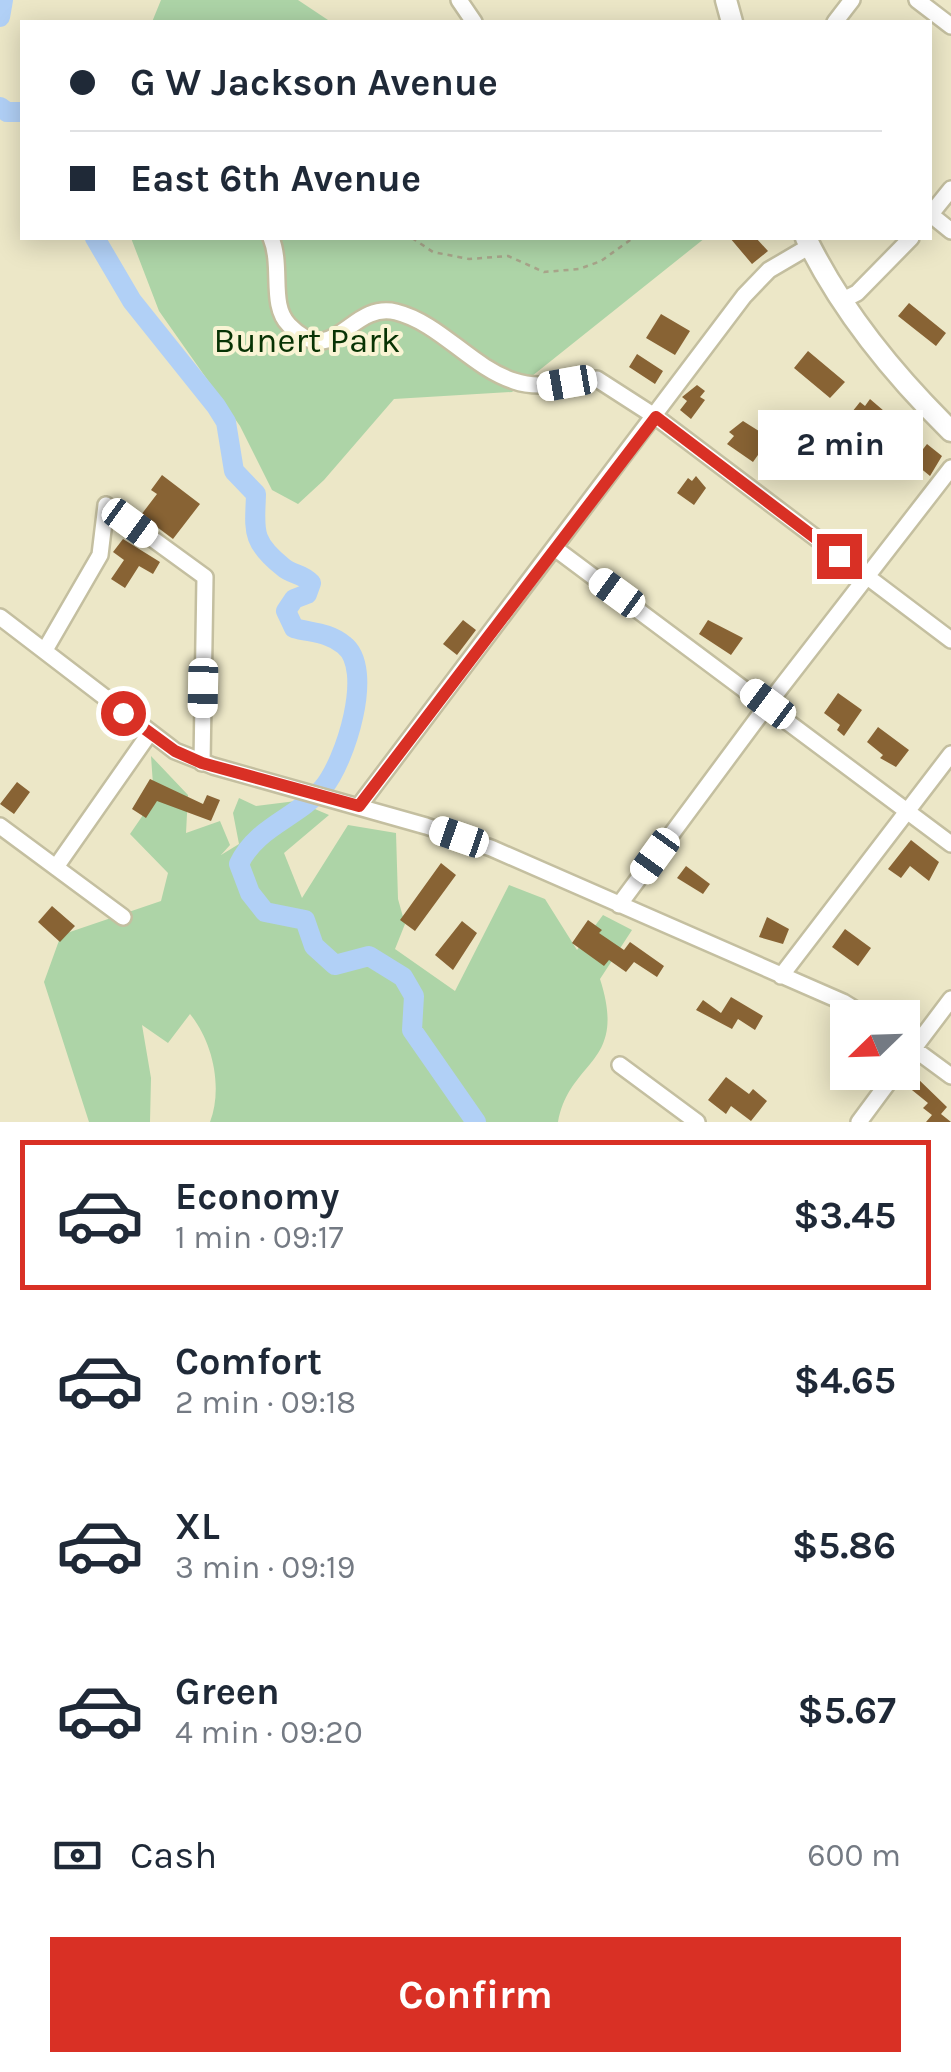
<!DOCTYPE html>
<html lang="en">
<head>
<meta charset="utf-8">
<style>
  body { margin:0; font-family:Karla,sans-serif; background:#f6f6f7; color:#1f2937; height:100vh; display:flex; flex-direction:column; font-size:38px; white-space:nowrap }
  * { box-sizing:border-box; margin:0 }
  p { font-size:32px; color:#747a83 }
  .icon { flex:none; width:55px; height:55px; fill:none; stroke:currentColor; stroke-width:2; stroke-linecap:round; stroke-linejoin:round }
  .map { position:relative; height:1122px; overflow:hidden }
  .details { display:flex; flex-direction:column; background:#fff; flex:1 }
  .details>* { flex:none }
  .top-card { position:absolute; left:20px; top:20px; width:912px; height:220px; border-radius:0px; box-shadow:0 5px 25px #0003; display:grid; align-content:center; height:220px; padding:0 50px; background:#fff }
  .needle { width:65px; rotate:247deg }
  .fabs { position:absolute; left:830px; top:1000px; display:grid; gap:20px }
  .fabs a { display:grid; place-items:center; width:90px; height:90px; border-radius:0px; background:#fff; box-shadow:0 5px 25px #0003; font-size:50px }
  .end { position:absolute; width:45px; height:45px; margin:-22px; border:12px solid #d93025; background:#fff; box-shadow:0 0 0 5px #fff }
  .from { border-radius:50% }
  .bubble { position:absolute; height:70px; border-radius:0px; background:#fff; box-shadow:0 5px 25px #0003; font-size:32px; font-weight:700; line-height:70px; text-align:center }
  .car { position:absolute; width:30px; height:60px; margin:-30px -15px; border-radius:12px; box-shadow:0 0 8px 2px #0007; background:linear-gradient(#fff 24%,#345 0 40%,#fff 0 76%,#345 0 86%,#fff 0) }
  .top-card b { display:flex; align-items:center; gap:35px; height:95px; font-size:38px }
  .top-card b+b { border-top:2px solid #e0e1e3 }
  .top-card i { width:25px; height:25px; background:#1f2937 }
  ul { padding:18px 0 0; list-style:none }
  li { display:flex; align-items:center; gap:30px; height:150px; margin:0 20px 15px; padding:0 30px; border:5px solid transparent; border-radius:0px }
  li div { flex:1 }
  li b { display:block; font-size:38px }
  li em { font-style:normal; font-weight:700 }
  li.current { border-color:#d93025 }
  li>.icon { width:90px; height:90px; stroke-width:1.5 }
  .pay { display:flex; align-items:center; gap:25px; height:110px; padding:0 50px; font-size:38px }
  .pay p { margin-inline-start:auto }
  .primary-button { display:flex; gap:20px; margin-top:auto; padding:20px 50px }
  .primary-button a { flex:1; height:115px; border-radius:0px; background:#d93025; color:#fff; font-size:40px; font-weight:700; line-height:115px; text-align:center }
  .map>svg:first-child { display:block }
</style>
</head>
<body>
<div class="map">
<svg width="951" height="1122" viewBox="0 0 951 1122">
  <rect width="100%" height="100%" fill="#ece7c7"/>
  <path fill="#add4a7" d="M161,0H298L331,22H152Z
    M131,238H705L512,392L394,399L324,480L298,504L272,490L240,426L159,311Z
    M151,756L188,795L186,833L220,821L230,845L221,855L239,844L233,813L239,798L256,806L296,801L329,815L284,853L302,898L348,825L396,833L398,899L405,924L395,949L455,991L509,885L545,899L577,950L603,915L632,930L600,979C628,1066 570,1058 558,1122H210C223,1088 213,1042 190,1014L168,1043L142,1025L151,1078L150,1122H89L44,982L61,935L161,901L168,873L130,834L154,799Z"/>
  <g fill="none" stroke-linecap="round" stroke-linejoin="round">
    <path stroke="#b1d0f6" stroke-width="20" d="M0,17L3,0
      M0,107L7,112H22
      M95,238L132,301L216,406L226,422L234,471L256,494C255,529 250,541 283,567C292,575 302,573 311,583L307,594L294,599L286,611L294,628C312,633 328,632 344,645C375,669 345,762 323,788C297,818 256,827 239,864L250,893L265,912L305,920L314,946L335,965L369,956L403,977L414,996L412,1030L476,1122"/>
  </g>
  <path fill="#886334" d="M730,238H756L768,251L752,264Z
    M909,303L946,333L936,346L898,316Z
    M661,314L690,331L675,355L646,338Z
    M808,351L845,382L830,398L794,368Z
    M637,354L663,371L655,384L629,367Z
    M697,385L705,391L700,397L705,400L691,419L680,410L687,401L682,397Z
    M870,399L898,423L882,444L871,435L874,430L852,412L860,402L865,406Z
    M743,421L770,438L753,462L727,444L734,436L729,432Z
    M927,444L942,456L930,476L913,462Z
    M162,475L200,504L173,539L141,515L157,494L151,490Z
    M696,476L706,488L694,505L677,493L688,478L692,481Z
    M123,539L160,562L153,574L139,566L125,588L111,579L124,560L113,552Z
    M463,620L476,630L457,655L443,644Z
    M708,620L743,638L731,655L699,634Z
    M838,693L862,710L844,736L837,730L840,725L824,713Z
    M878,727L909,750L896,767L880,758L883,755L867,742Z
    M150,779L203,804L207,795L220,800L211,821L157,801L146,818L132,809Z
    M17,782L30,792L14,814L0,804Z
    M911,840L939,862L929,881L910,866L901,878L888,869Z
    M441,863L456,875L415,931L400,920Z
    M686,866L710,884L703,894L677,878Z
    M52,906L75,926L60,942L38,922Z
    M767,917L789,929L783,944L759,937Z
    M588,920L602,930L599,933L624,950L630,942L664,966L657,977L634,962L626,972L609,960L604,966L572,943Z
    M462,921L477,933L453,970L435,955Z
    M845,929L871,948L858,966L832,947Z
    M731,997L763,1016L755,1030L738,1019L732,1029L696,1010L703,1000L721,1013Z
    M915,1076L947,1107L941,1114L951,1122H926L932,1115L923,1108L928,1103L907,1086Z
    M726,1077L749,1094L753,1089L767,1101L751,1121L731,1106L726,1114L708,1100Z"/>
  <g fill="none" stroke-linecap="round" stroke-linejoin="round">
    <g stroke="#c4bfa0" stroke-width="20">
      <path id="minor" d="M459,0L474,22
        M917,0L951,26
        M835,22L852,0
        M930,214L951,231
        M930,215L951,189
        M271,238C283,267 269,305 289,325C335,372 349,301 396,312C440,323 471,367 514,381C543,391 569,379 597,379L656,417L951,640
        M843,300L857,293L911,238
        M106,505L205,577L202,763
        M556,549L951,844
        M0,617L175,751L213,766L426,826L491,848L843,1002L869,1018
        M45,650L100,555L106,505
        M359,806L744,296L769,270L810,246
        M0,826L123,917
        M56,867L149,734
        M619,905L768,704L951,468
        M781,976L951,754
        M902,1040L951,1076
        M902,1064L951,999
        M620,1065L697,1122
        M859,1122L896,1072"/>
    </g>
    <g stroke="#c4bfa0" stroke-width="25">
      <path id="major" d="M726,0L732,22
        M806,238C841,310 894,375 951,431"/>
    </g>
    <path stroke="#a8a48a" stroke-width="2.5" stroke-dasharray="5 5" stroke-linecap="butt" d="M412,238L433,252L469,259L508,256L544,272L579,269L601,261L633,238"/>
    <use href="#minor" stroke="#fff" stroke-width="15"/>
    <use href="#major" stroke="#fff" stroke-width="20"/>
  </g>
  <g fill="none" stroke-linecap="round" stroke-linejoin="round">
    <path stroke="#d93025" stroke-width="12" d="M123,713L175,751L202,763L359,806L656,417L839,556"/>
  </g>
  <g text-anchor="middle" stroke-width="8" stroke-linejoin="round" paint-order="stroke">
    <g font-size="35" fill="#073304" stroke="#f9f4d4">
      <text x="307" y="352">Bunert Park</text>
    </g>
  </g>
</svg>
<div class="fabs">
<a><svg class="needle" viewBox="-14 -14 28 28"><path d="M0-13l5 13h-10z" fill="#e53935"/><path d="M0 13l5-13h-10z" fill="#747a83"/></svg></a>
</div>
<i class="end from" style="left:123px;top:713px"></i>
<i class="end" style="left:839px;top:556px"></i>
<div class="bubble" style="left:758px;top:410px;width:165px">2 min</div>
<i class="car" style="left:567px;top:383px;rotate:260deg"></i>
<i class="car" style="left:130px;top:523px;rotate:126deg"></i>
<i class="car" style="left:617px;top:593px;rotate:306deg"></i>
<i class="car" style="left:203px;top:688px;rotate:181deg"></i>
<i class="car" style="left:768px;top:704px;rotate:307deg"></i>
<i class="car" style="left:459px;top:837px;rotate:289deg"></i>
<i class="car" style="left:655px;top:856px;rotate:216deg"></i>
<div class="top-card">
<b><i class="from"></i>G W Jackson Avenue</b>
<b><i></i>East 6th Avenue</b>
</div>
</div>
<section class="details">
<ul>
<li class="current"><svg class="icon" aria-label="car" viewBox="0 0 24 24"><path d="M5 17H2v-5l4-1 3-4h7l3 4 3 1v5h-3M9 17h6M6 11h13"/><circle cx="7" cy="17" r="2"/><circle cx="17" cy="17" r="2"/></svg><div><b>Economy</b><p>1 min · 09:17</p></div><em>$3.45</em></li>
<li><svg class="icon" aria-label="car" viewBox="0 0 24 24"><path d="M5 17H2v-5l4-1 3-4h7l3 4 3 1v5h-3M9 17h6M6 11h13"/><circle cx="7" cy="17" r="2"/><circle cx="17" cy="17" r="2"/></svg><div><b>Comfort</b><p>2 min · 09:18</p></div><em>$4.65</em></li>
<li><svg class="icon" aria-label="car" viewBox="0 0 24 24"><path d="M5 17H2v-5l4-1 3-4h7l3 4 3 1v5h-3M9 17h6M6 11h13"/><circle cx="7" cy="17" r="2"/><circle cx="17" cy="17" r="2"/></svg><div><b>XL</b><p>3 min · 09:19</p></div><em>$5.86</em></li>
<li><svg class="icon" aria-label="car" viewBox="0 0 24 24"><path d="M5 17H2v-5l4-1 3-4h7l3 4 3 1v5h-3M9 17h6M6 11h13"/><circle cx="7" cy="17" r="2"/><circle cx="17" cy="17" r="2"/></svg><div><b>Green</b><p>4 min · 09:20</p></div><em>$5.67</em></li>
</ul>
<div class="pay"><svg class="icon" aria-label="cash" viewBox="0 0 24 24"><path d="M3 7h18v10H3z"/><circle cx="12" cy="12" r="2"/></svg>Cash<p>600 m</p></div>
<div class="primary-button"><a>Confirm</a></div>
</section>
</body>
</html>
